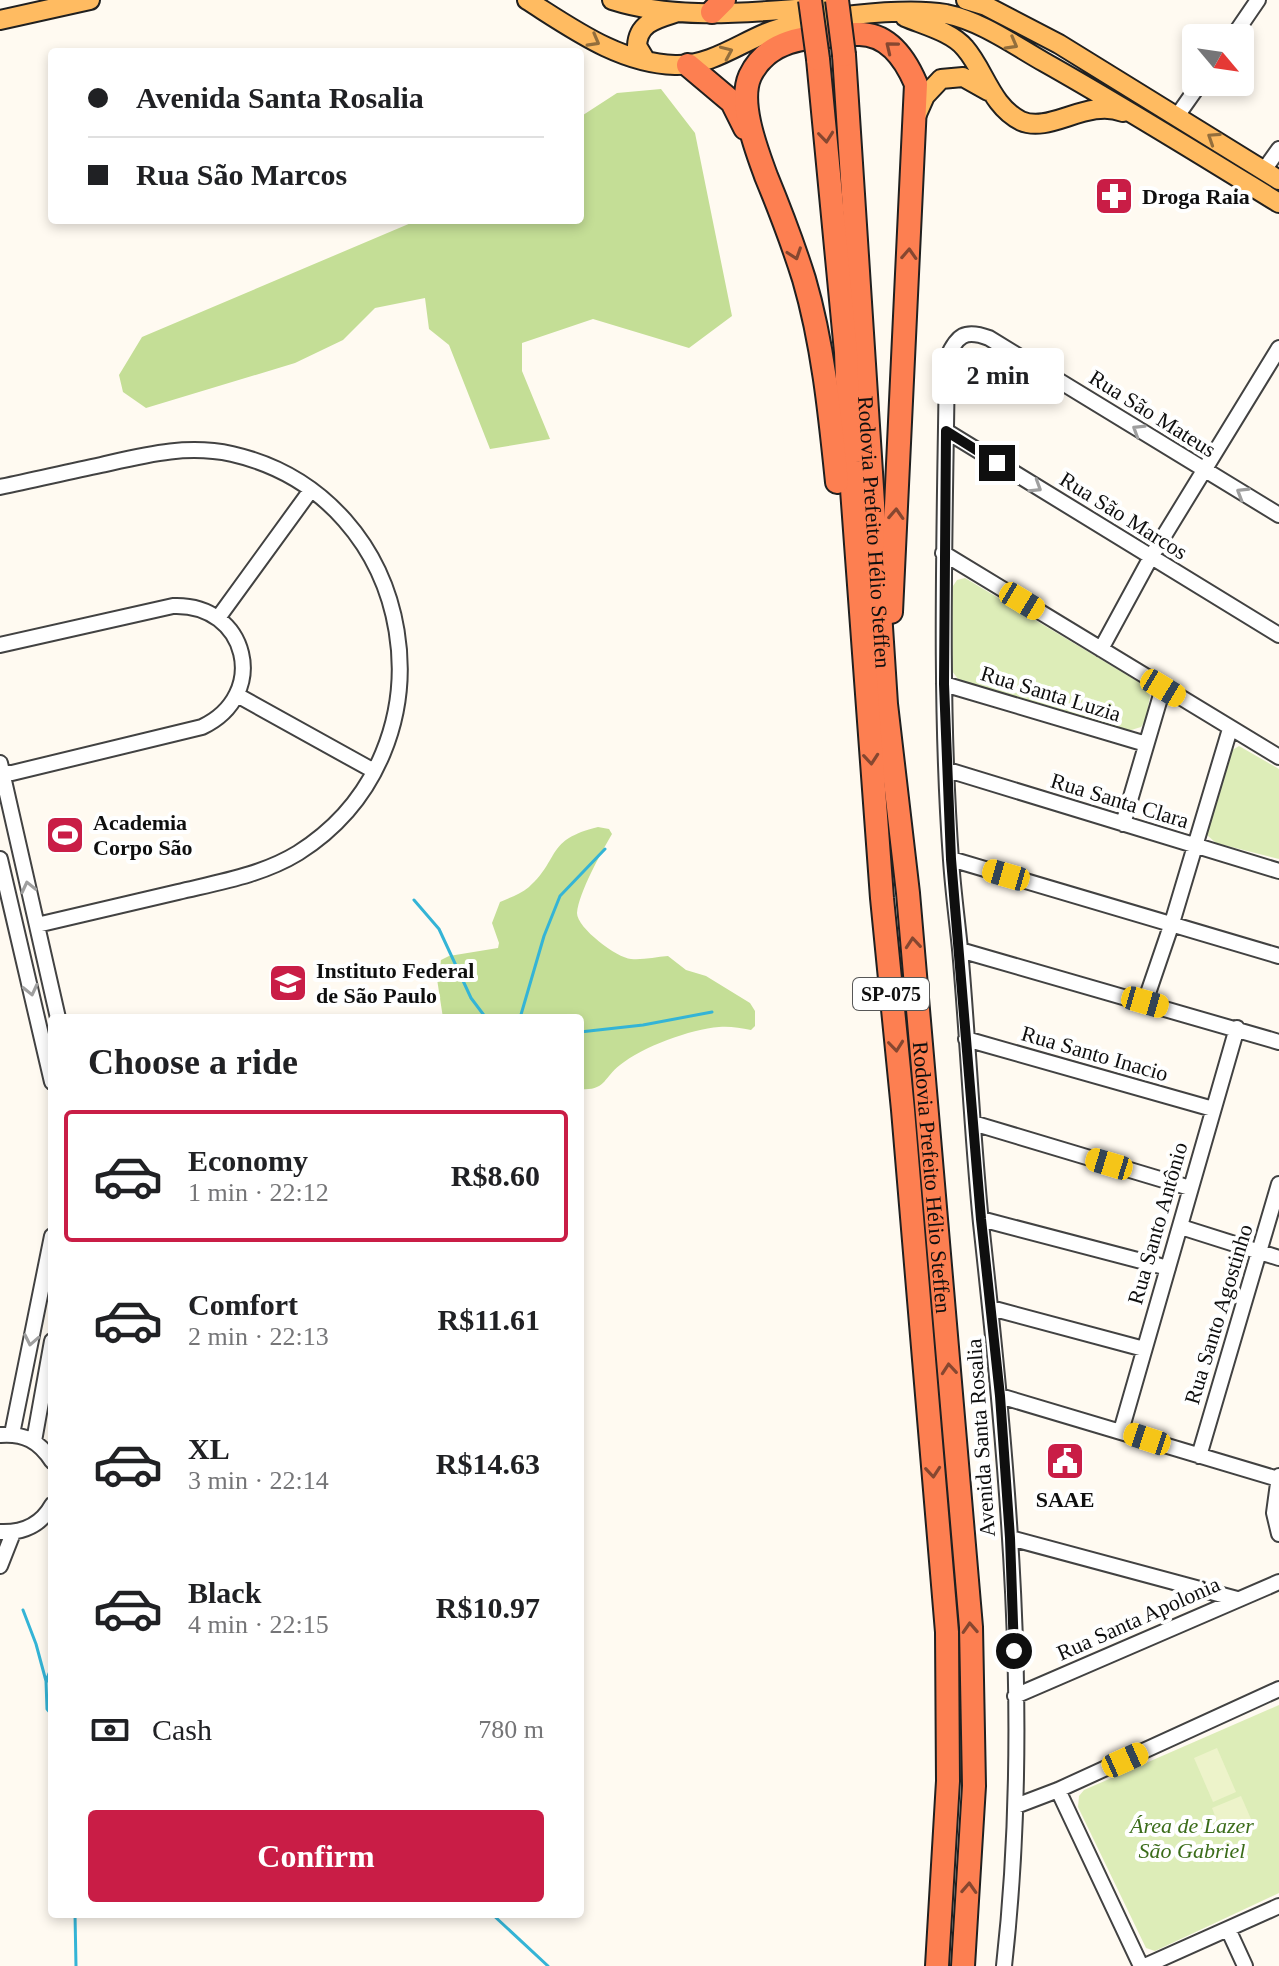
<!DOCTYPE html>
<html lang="en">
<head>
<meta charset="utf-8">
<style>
  body { margin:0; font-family:Georgia,serif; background:#f6f6f6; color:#202124; height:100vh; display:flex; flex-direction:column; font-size:30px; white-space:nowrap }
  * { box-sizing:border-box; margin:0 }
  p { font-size:26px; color:#757577 }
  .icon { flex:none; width:44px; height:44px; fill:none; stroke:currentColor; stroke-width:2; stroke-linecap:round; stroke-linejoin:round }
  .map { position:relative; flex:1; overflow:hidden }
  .panel { position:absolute; left:48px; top:1014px; width:536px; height:904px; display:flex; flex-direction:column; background:#fff; border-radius:8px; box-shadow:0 4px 12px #0003 }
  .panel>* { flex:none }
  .top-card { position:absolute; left:48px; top:48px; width:536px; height:176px; border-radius:8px; box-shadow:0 4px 12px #0003; display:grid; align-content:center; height:176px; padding:0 40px; background:#fff }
  .needle { width:52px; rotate:119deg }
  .fabs { position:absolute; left:1182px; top:24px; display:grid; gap:16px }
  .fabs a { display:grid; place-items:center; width:72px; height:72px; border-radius:8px; background:#fff; box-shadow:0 4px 12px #0003; font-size:40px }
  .end { position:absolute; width:36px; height:36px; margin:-18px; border:10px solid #0f0f0f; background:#fff; box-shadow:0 0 0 4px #fff }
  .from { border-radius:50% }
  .bubble { position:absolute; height:56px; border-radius:8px; background:#fff; box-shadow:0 4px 12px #0003; font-size:26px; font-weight:600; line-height:56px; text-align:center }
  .car { position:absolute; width:24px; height:48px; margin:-24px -12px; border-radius:10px; box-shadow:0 0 6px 2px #0007; background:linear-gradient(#f5c518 24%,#345 0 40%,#f5c518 0 76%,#345 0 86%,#f5c518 0) }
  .top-card b { display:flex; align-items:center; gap:28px; height:76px; font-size:30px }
  .top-card b+b { border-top:2px solid #e0e0e0 }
  .top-card i { width:20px; height:20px; background:#202124 }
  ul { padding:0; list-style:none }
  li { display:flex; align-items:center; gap:24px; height:132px; margin:0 16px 12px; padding:0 24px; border:4px solid transparent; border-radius:8px }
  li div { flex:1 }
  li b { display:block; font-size:30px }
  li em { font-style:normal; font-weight:600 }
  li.on { border-color:#c91d46 }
  li>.icon { width:72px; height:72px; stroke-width:1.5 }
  h2 { padding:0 40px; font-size:36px; line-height:96px }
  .pay { display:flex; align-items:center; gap:20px; height:88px; padding:0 40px; font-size:30px }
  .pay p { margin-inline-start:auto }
  .cta { display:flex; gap:16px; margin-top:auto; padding:16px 40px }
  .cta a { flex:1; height:92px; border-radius:8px; background:#c91d46; color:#fff; font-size:32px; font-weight:600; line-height:92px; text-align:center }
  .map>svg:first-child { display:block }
</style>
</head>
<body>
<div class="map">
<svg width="1279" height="1966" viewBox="0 0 1279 1966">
  <rect width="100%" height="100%" fill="#fffaf1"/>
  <path fill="#ddedb8" d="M965,578L1142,684L1150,696L1146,719L1141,727L1128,731L968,685L958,679L952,671L951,589L957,580Z
    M1239,746L1279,769V859L1216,843L1207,835L1229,752Z
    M1279,1705V1893L1155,1951L1146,1948L1078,1807L1079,1796L1084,1790Z"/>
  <path fill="#c4de96" d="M661,89L695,133L732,316L689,348L593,319L522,343V371L550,439L490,449L449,345L429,329L425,298L375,308L343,340L295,363L146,408L123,392L119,375L142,337L418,220H580V117L617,93Z
    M598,827L609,829L612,834C601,853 579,892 577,913C577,928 617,958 631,959C643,960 656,957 668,956L686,970L706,976L750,1003L755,1011V1026L751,1030C740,1028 730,1026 719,1027C691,1029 642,1047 620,1065C603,1078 606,1091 580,1089V1018H443L437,979L441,960L449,956L498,948L499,943L492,923L500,902C509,898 521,894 529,887C561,858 545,840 598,827Z"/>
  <path fill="#edf3ca" d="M1217,1748L1236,1792L1213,1802L1194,1758Z
    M1241,1796L1251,1819L1221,1831L1212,1808Z"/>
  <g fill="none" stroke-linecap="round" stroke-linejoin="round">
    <path stroke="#34b4d6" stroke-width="3" d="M414,900L439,929L471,998L486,1018
      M520,1018L544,936L560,896L605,849
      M580,1032L643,1025L712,1012
      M23,1610L36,1644L46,1681L52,1666
      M52,1681H46L47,1709L52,1715
      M75,1914L76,1966
      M492,1914L548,1966"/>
    <g stroke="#424242" stroke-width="18">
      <path id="minor" d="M1232,38L1258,0
        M1177,116L1201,82
        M1264,170L1279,149
        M946,431L1279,635
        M0,487C34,480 67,472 101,465C145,455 186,444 232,454C420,497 461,750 298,853C262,875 220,882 178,892C131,903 84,914 37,925
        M943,553L1279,757
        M218,618L311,490
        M0,645L173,606C248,603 270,695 202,727L12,773H0
        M1101,649L1151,557L1279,348
        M944,684L1146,744
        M237,695L374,771
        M0,763L58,1018
        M948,770L1279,871
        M1123,824L1163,688
        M0,859L52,1082
        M951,859L1279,956
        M960,950L1279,1042
        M1145,1002L1172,923L1230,729
        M966,1039L1213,1109
        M973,1123L1190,1188
        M981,1219L1168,1268
        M1181,1227L1279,1258
        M991,1308L1144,1349
        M1000,1396L1278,1479
        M1121,1431L1237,1028
        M12,1434L52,1236
        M0,1435C24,1433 39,1441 52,1461
        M34,1441L52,1341
        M1199,1456L1279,1184
        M1279,1476L1274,1513L1279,1534
        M0,1532C23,1533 41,1525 52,1505
        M1010,1538L1237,1599
        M0,1566L13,1533
        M1015,1696L1279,1582
        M1058,1790L1141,1966
        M1016,1806L1058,1790L1279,1689
        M1228,1929L1245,1966
        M1004,1966C1032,1719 1008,1469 981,1223C972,1132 968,1040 960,949C957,919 953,890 951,860C939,693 945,526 947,358C957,335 965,329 989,338L1279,515
        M1145,1966L1279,1906"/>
    </g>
    <g stroke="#202020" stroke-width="22">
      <path id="major" d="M527,0C573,29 619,63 675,65C709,66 737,45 766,33C805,17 904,7 946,14C981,21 1014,45 1044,62C1124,107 1201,155 1279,203
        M612,0C677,21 754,12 821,7
        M966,0L986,6L1059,44L1279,180
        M905,17C924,25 952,32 965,48C985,71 991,106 1021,121C1050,134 1087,98 1123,112
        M0,20L90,0
        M646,61L637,46C638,23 656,19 675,13
        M917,114L925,96L941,79L963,77L988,91"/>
    </g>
    <g stroke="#202020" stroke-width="26">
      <g id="highway">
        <path d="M712,12L724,0"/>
        <path id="s1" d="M844,55L886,704L908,893L971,1627L974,1786L963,1966"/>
        <path d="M818,59L846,352L850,462L882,898L903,1110L947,1632L948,1781L937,1966"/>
        <path d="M688,65L732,102L745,128"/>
        <path d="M837,482C830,414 823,344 804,279C793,244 780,210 766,176C757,151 738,103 750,76C770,34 816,37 856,34C887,32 905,58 916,84L891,612"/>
      </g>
    </g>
    <use href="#minor" stroke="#fff" stroke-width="14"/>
    <use href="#major" stroke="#ffbb61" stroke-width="18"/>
    <use href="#highway" stroke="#fd7f51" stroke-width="22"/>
    <g stroke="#202020" stroke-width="26" stroke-linecap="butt">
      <path id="highway-bridge" d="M810,0L818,59
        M837,0L844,55"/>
    </g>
    <use href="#highway-bridge" stroke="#fd7f51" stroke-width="22"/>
  </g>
  <defs><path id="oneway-chevron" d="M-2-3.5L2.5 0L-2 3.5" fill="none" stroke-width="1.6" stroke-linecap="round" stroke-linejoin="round" transform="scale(2)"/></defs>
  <g stroke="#936e3c">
    <use href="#oneway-chevron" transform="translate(594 41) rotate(29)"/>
    <use href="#oneway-chevron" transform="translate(1012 44) rotate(29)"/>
    <use href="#oneway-chevron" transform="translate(727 52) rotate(-24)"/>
    <use href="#oneway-chevron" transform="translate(1213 138) rotate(-147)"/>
  </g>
  <g stroke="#864730">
    <use href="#oneway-chevron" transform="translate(891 47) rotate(-141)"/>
    <use href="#oneway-chevron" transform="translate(826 137) rotate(84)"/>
    <use href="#oneway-chevron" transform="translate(795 254) rotate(71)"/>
    <use href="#oneway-chevron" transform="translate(909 254) rotate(-87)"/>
    <use href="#oneway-chevron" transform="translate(896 514) rotate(-87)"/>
    <use href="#oneway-chevron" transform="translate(871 759) rotate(85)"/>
    <use href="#oneway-chevron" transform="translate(913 943) rotate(-95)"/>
    <use href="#oneway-chevron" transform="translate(896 1046) rotate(84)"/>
    <use href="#oneway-chevron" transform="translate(949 1369) rotate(-95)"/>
    <use href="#oneway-chevron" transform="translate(933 1472) rotate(85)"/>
    <use href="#oneway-chevron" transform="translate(970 1628) rotate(-93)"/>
    <use href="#oneway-chevron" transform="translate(969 1888) rotate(-87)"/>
  </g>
  <g stroke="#9f9f9f">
    <use href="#oneway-chevron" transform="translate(1138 430) rotate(-148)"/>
    <use href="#oneway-chevron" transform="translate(1036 487) rotate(32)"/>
    <use href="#oneway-chevron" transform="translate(1242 493) rotate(-149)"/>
    <use href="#oneway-chevron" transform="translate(28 887) rotate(-103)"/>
    <use href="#oneway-chevron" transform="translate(31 990) rotate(77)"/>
    <use href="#oneway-chevron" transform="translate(31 1340) rotate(101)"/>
  </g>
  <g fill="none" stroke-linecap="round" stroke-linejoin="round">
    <path stroke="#0f0f0f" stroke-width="10" d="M997,463L946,431L944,684L951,859L981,1219L1000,1396L1010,1538L1014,1651"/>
  </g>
  <defs>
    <g id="pharmacy-square" transform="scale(2)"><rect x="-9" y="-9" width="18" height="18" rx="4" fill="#c91d46" stroke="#fff"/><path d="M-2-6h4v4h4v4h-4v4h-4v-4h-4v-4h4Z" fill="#fff"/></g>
    <g id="stadium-square" transform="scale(2)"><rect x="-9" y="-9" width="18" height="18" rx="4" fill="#c91d46" stroke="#fff"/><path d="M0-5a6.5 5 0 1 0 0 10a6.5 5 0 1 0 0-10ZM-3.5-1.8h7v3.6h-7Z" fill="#fff"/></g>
    <g id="university-square" transform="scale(2)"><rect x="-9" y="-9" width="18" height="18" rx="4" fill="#c91d46" stroke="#fff"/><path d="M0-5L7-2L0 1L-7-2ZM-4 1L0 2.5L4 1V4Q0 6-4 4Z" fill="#fff"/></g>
    <g id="civic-square" transform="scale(2)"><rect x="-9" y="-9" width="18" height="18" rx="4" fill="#c91d46" stroke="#fff"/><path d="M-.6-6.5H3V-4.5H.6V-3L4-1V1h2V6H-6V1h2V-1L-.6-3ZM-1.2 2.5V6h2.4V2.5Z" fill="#fff"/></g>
  </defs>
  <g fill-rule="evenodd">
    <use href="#pharmacy-square" x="1114" y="196"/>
    <use href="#stadium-square" x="65" y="835"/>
    <use href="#university-square" x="288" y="983"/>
    <use href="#civic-square" x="1065" y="1461"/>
  </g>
  <g text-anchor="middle" stroke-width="8" stroke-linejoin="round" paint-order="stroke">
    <rect fill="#fff" stroke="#575757" stroke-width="2" x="853" y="978" width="76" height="32" rx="6"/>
    <g font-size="20" font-weight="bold" fill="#0f0f0f">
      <text x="891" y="1001">SP-075</text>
    </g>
    <g font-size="22" font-weight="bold" fill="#0f0f0f" stroke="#fff" text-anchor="start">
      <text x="1142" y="204">Droga Raia</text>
      <text x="93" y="830">Academia<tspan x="93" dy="25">Corpo São</tspan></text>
      <text x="316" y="978">Instituto Federal<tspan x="316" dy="25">de São Paulo</tspan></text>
      <text x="1065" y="1507" text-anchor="middle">SAAE</text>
    </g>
    <g font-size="22" fill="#0f0f0f" stroke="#fff">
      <text transform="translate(1153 413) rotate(32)" y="8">Rua São Mateus</text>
      <text transform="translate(1124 515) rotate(32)" y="8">Rua São Marcos</text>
      <text dy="8" stroke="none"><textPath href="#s1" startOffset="478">Rodovia Prefeito Hélio Steffen</textPath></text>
      <text transform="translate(1051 693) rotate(17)" y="8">Rua Santa Luzia</text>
      <text transform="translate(1120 800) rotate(17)" y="8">Rua Santa Clara</text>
      <text transform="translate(1095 1053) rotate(16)" y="8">Rua Santo Inacio</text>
      <text dy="8" stroke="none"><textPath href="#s1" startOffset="1126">Rodovia Prefeito Hélio Steffen</textPath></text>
      <text transform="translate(1157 1223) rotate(-74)" y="8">Rua Santo Antônio</text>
      <text transform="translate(1218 1314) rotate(-73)" y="8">Rua Santo Agostinho</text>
      <text transform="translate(980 1438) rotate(-94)" y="8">Avenida Santa Rosalia</text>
      <text transform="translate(1138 1618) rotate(-24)" y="8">Rua Santa Apolonia</text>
    </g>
    <g font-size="22" font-style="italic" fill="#3b6c1a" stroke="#fff">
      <text x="1192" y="1833">Área de Lazer<tspan x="1192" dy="25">São Gabriel</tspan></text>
    </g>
  </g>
</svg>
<div class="fabs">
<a><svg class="needle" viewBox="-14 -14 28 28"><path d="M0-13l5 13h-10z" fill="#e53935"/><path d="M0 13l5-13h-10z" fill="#757577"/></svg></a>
</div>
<i class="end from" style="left:1014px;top:1651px"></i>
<i class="end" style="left:997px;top:463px"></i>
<div class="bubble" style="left:932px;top:348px;width:132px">2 min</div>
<i class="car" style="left:1022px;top:601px;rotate:121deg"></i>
<i class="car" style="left:1163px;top:688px;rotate:121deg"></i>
<i class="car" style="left:1006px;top:875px;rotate:286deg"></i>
<i class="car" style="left:1145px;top:1002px;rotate:106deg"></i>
<i class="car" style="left:1109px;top:1164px;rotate:287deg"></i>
<i class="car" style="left:1147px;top:1439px;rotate:288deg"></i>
<i class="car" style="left:1125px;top:1760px;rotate:66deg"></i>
<div class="top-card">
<b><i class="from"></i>Avenida Santa Rosalia</b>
<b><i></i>Rua São Marcos</b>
</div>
<section class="panel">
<h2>Choose a ride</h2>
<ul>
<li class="on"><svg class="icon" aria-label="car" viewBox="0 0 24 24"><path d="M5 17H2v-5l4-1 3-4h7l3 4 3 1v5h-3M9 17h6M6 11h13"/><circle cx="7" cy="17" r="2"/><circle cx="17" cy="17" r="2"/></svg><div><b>Economy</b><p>1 min · 22:12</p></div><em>R$8.60</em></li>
<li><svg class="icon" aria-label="car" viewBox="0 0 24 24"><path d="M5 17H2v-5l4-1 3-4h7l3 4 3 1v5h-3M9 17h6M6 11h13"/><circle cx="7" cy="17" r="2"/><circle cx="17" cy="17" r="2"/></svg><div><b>Comfort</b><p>2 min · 22:13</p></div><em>R$11.61</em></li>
<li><svg class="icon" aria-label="car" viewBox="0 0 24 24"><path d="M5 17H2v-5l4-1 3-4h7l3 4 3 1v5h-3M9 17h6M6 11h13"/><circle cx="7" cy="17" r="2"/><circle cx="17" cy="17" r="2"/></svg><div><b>XL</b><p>3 min · 22:14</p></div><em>R$14.63</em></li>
<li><svg class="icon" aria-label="car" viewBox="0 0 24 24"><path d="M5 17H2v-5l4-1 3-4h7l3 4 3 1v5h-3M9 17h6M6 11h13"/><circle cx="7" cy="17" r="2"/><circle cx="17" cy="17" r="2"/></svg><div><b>Black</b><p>4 min · 22:15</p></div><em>R$10.97</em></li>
</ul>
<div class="pay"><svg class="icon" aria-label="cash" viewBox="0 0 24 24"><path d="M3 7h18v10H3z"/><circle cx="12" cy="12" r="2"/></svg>Cash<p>780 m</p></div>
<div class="cta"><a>Confirm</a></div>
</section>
</div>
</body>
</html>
